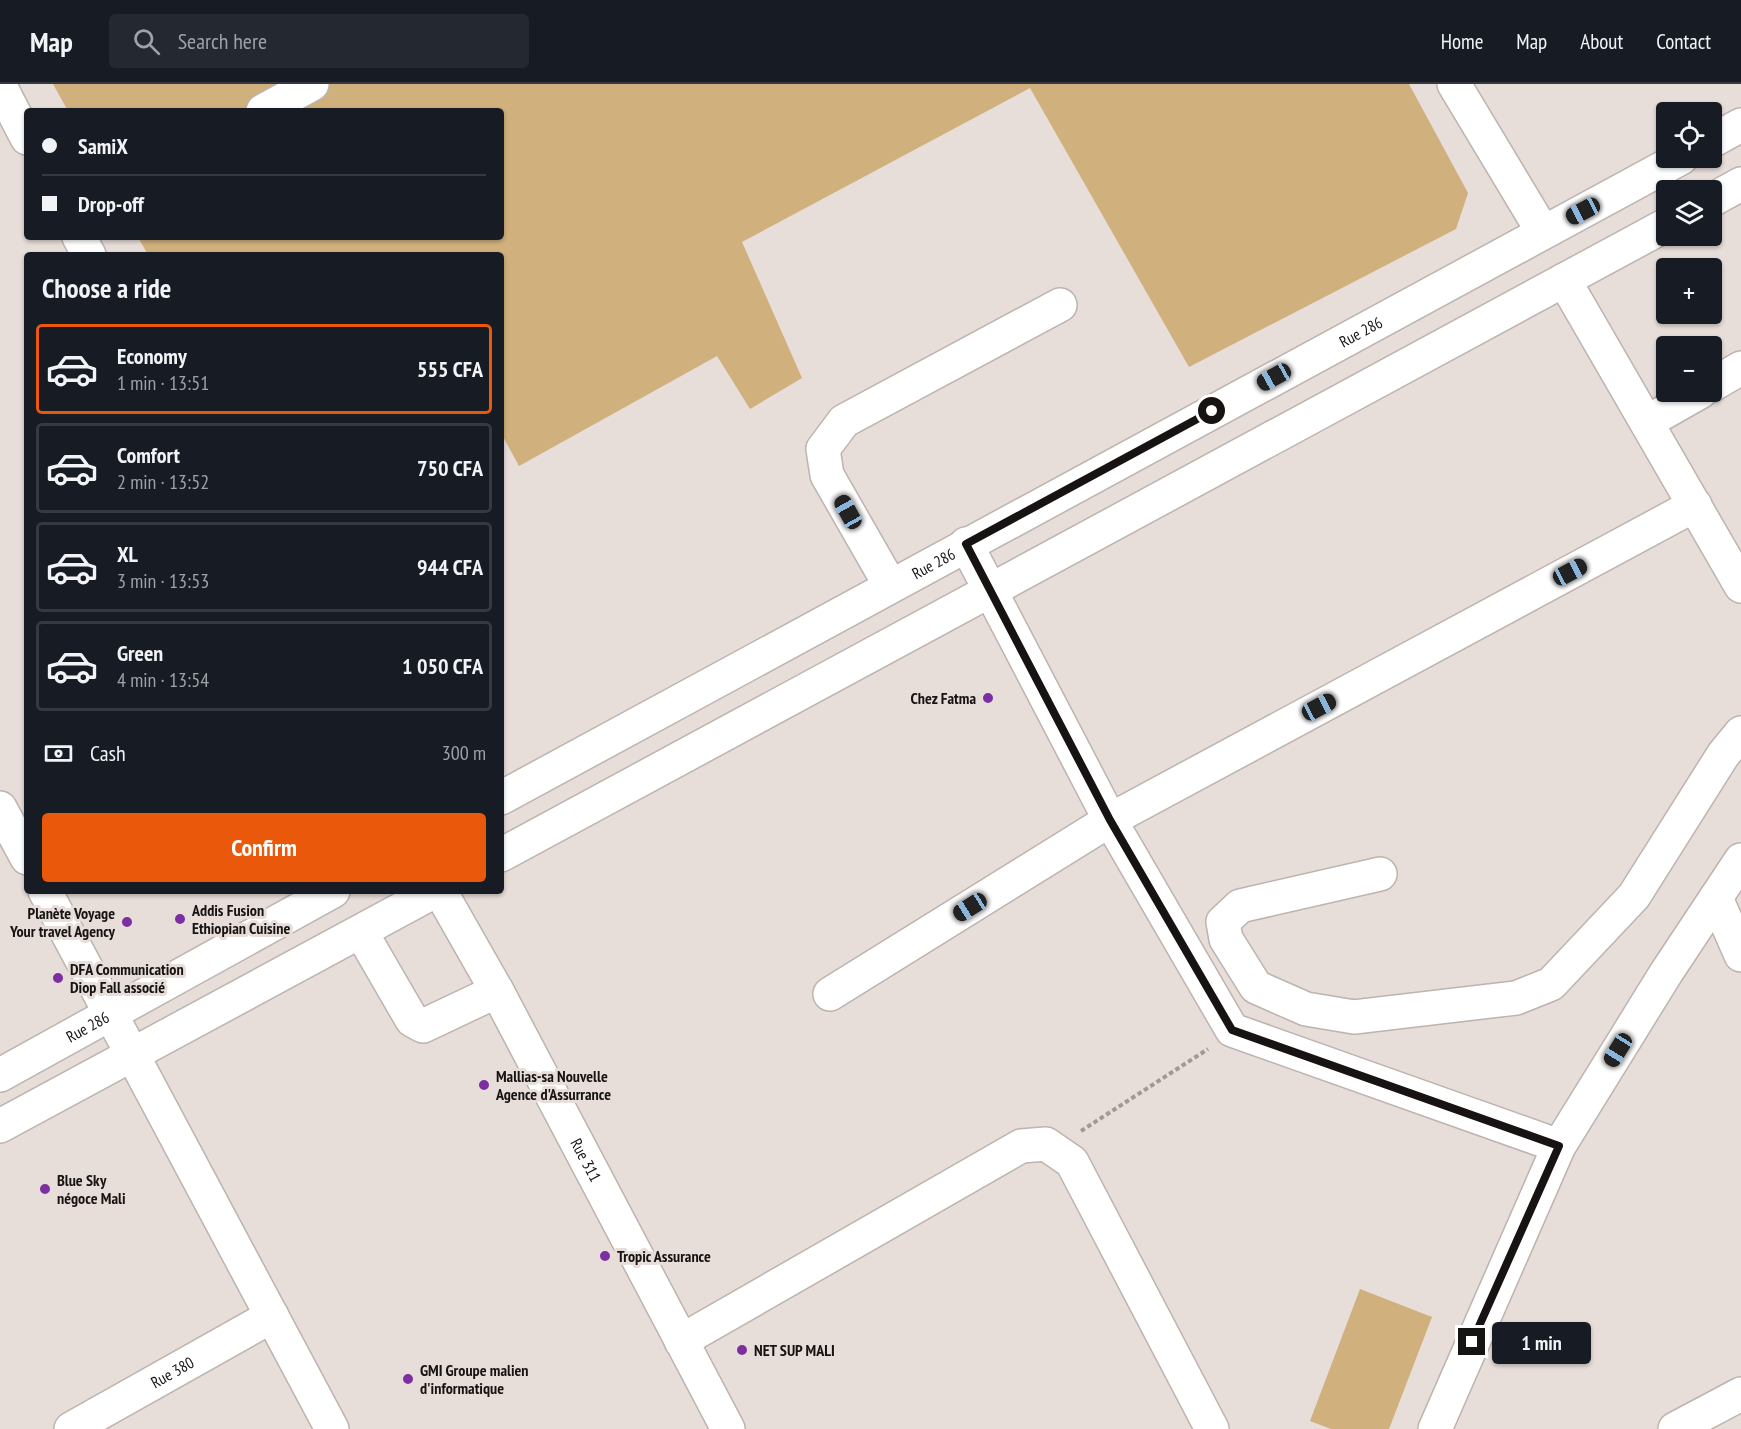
<!DOCTYPE html>
<html lang="en">
<head>
<meta charset="utf-8">
<style>
  body { margin:0; font-family:"PT Sans Narrow",sans-serif; background:#242831; color:#f1f3f6; height:100vh; display:flex; flex-direction:column; font-size:22px; white-space:nowrap }
  * { box-sizing:border-box; margin:0 }
  p { font-size:20px; color:#9ea1a6 }
  .icon { flex:none; width:33px; height:33px; fill:none; stroke:currentColor; stroke-width:2; stroke-linecap:round; stroke-linejoin:round }
  .map { position:relative; flex:1; overflow:hidden }
  .side { position:absolute; left:24px; top:168px; width:480px; height:642px; display:flex; flex-direction:column; background:#171b24; border-radius:6px; box-shadow:0 2px 4px #0004 }
  .side>* { flex:none }
  .top-card { position:absolute; left:24px; top:24px; width:480px; height:132px; border-radius:6px; box-shadow:0 2px 4px #0004; display:grid; align-content:center; height:132px; padding:0 18px; background:#171b24 }
  .fabs { position:absolute; left:1656px; top:18px; display:grid; gap:12px }
  .fabs a { display:grid; place-items:center; width:66px; height:66px; border-radius:6px; background:#171b24; box-shadow:0 2px 4px #0004; font-size:30px }
  .end { position:absolute; width:27px; height:27px; margin:-14px; border:8px solid #161312; background:#fff; box-shadow:0 0 0 3px #fff }
  .from { border-radius:50% }
  .bubble { position:absolute; height:42px; border-radius:6px; background:#171b24; box-shadow:0 2px 4px #0004; font-size:20px; font-weight:700; line-height:42px; text-align:center }
  .car { position:absolute; width:18px; height:36px; margin:-18px -9px; border-radius:8px; box-shadow:0 0 4px 2px #0007; background:linear-gradient(#222 24%,#8ab4d8 0 40%,#222 0 76%,#8ab4d8 0 86%,#222 0) }
  .top-card b { display:flex; align-items:center; gap:21px; height:57px; font-size:22px }
  .top-card b+b { border-top:2px solid #363941 }
  .top-card i { width:15px; height:15px; background:#f1f3f6 }
  ul { padding:0; list-style:none }
  li { display:flex; align-items:center; gap:18px; height:90px; margin:0 12px 9px; padding:0 6px; border:3px solid #363941; border-radius:6px }
  li div { flex:1 }
  li b { display:block; font-size:22px }
  li em { font-style:normal; font-weight:700 }
  li.current { border-color:#ea580c }
  li>.icon { width:54px; height:54px; stroke-width:1.5 }
  h2 { padding:0 18px; font-size:27px; line-height:72px }
  .pay { display:flex; align-items:center; gap:15px; height:66px; padding:0 18px; font-size:22px }
  .pay p { margin-inline-start:auto }
  .primary-button { display:flex; gap:12px; margin-top:auto; padding:12px 18px }
  .primary-button a { flex:1; height:69px; border-radius:6px; background:#ea580c; color:#fff; font-size:24px; font-weight:700; line-height:69px; text-align:center }
  header { display:flex; align-items:center; gap:36px; box-sizing:border-box; height:84px; padding:0 30px; background:#171b24; border-bottom:2px solid #363941 }
  header strong { font-size:28px }
  nav { display:flex; gap:33px; margin-inline-start:auto; font-size:21px }
  .search { width:420px; height:54px; background:#242831; display:flex; align-items:center; gap:15px; box-sizing:border-box; padding:0 21px; border-radius:6px; color:#9ea1a6; font-size:22px }
  .map>svg:first-child { display:block }
</style>
</head>
<body>
<header>
<strong>Map</strong>
<div class="search"><svg class="icon" aria-label="search" viewBox="0 0 24 24"><circle cx="10" cy="10" r="6"/><path d="M15 15l6 6"/></svg>Search here</div>
<nav><a>Home</a><a>Map</a><a>About</a><a>Contact</a></nav>
</header>
<div class="map">
<svg width="1741" height="1345" viewBox="0 0 1741 1345">
  <rect width="100%" height="100%" fill="#e7ddd9"/>
  <path fill="#d0b07c" d="M53,0H1409L1468,109L1456,145L1189,283L1030,4L742,158L802,294L750,325L717,272L519,382L501,349V171H148L138,153H501V27H68Z
    M1360,1205L1432,1233L1389,1345H1331L1310,1337Z"/>
  <g fill="none" stroke-linecap="round" stroke-linejoin="round">
    <g stroke="#bdb3af" stroke-width="36">
      <g id="minor">
        <path d="M1454,0L1543,148"/>
        <path d="M0,2L27,54"/>
        <path d="M263,27L312,0"/>
        <path d="M1712,57L1741,41"/>
        <path d="M1712,116L1741,100"/>
        <path d="M79,153L89,171"/>
        <path d="M1564,196L1741,502"/>
        <path d="M1712,301L1741,284"/>
        <path d="M1647,338L1700,308"/>
        <path d="M966,460L1110,736L1232,946L1559,1062"/>
        <path d="M890,501L827,391L823,365L844,337L1060,221"/>
        <path id="s1" d="M501,714L1681,74"/>
        <path d="M0,724L27,774"/>
        <path d="M501,771L1666,141"/>
        <path d="M1380,790L1240,822L1223,838L1226,855L1256,903L1306,925L1354,933L1516,914L1551,900L1634,812L1723,671L1741,649"/>
        <path d="M45,807L332,1345"/>
        <path id="s2" d="M440,807L497,907L728,1345"/>
        <path d="M1716,814L1741,871"/>
        <path d="M361,848L412,936L423,942L497,907"/>
        <path d="M830,910L1110,736L1695,421"/>
        <path id="s3" d="M0,991L333,807"/>
        <path d="M0,1042L435,807"/>
        <path d="M681,1257L1021,1062L1046,1060L1072,1078L1212,1345"/>
        <path id="s4" d="M71,1345L272,1232"/>
        <path d="M1435,1345L1559,1062L1666,889L1741,776"/>
      </g>
    </g>
    <g stroke="#bdb3af" stroke-width="36">
      <path id="major" d="M1675,1345L1741,1310"/>
    </g>
    <path stroke="#a19996" stroke-width="4" stroke-dasharray="4.5 3" stroke-linecap="butt" d="M1081,1047L1208,965"/>
    <use href="#minor" stroke="#fff" stroke-width="33"/>
    <use href="#major" stroke="#fff" stroke-width="33"/>
  </g>
  <g fill="none" stroke-linecap="round" stroke-linejoin="round">
    <path stroke="#161312" stroke-width="8" d="M1212,327L966,460L1110,736L1232,946L1559,1062L1472,1258"/>
  </g>
  <g fill="#7b2fa1" stroke="#e7ddd9" stroke-width="2">
    <circle cx="988" cy="614" r="6"/>
    <circle cx="180" cy="835" r="6"/>
    <circle cx="127" cy="838" r="6"/>
    <circle cx="58" cy="894" r="6"/>
    <circle cx="484" cy="1001" r="6"/>
    <circle cx="45" cy="1105" r="6"/>
    <circle cx="605" cy="1172" r="6"/>
    <circle cx="742" cy="1266" r="6"/>
    <circle cx="408" cy="1295" r="6"/>
  </g>
  <g text-anchor="middle" stroke-width="6" stroke-linejoin="round" paint-order="stroke">
    <g font-size="16" fill="#161312" stroke="#e7ddd9">
      <text dy="6" stroke="none"><textPath href="#s1" startOffset="978">Rue 286</textPath></text>
      <text dy="6" stroke="none"><textPath href="#s1" startOffset="492">Rue 286</textPath></text>
      <text dy="6" stroke="none"><textPath href="#s3" startOffset="100">Rue 286</textPath></text>
      <text dy="6" stroke="none"><textPath href="#s2" startOffset="306">Rue 311</textPath></text>
      <text dy="6" stroke="none"><textPath href="#s4" startOffset="116">Rue 380</textPath></text>
    </g>
    <g font-size="16" font-weight="bold" fill="#161312" stroke="#e7ddd9" text-anchor="start">
      <text x="976" y="620" text-anchor="end">Chez Fatma</text>
      <text x="192" y="832">Addis Fusion<tspan x="192" dy="18">Ethiopian Cuisine</tspan></text>
      <text x="115" y="835" text-anchor="end">Planète Voyage<tspan x="115" dy="18">Your travel Agency</tspan></text>
      <text x="70" y="891">DFA Communication<tspan x="70" dy="18">Diop Fall associé</tspan></text>
      <text x="496" y="998">Mallias-sa Nouvelle<tspan x="496" dy="18">Agence d'Assurrance</tspan></text>
      <text x="57" y="1102">Blue Sky<tspan x="57" dy="18">négoce Mali</tspan></text>
      <text x="617" y="1178">Tropic Assurance</text>
      <text x="754" y="1272">NET SUP MALI</text>
      <text x="420" y="1292">GMI Groupe malien<tspan x="420" dy="18">d'informatique</tspan></text>
    </g>
  </g>
</svg>
<div class="fabs">
<a><svg class="icon" aria-label="locate" viewBox="0 0 24 24"><circle cx="12" cy="12" r="6"/><path d="M12 2v4M12 18v4M2 12h4M18 12h4"/></svg></a>
<a><svg class="icon" aria-label="layers" viewBox="0 0 24 24"><path d="M12 4l9 5-9 5-9-5zM3 14l9 5 9-5"/></svg></a>
<a>+</a>
<a>−</a>
</div>
<i class="end from" style="left:1212px;top:327px"></i>
<i class="end" style="left:1472px;top:1258px"></i>
<div class="bubble" style="left:1492px;top:1238px;width:99px">1 min</div>
<i class="car" style="left:1583px;top:127px;rotate:242deg"></i>
<i class="car" style="left:1274px;top:293px;rotate:241deg"></i>
<i class="car" style="left:848px;top:428px;rotate:331deg"></i>
<i class="car" style="left:1570px;top:488px;rotate:62deg"></i>
<i class="car" style="left:1319px;top:623px;rotate:62deg"></i>
<i class="car" style="left:970px;top:823px;rotate:238deg"></i>
<i class="car" style="left:1618px;top:966px;rotate:212deg"></i>
<div class="top-card">
<b><i class="from"></i>SamiX</b>
<b><i></i>Drop-off</b>
</div>
<section class="side">
<h2>Choose a ride</h2>
<ul>
<li class="current"><svg class="icon" aria-label="car" viewBox="0 0 24 24"><path d="M5 17H2v-5l4-1 3-4h7l3 4 3 1v5h-3M9 17h6M6 11h13"/><circle cx="7" cy="17" r="2"/><circle cx="17" cy="17" r="2"/></svg><div><b>Economy</b><p>1 min · 13:51</p></div><em>555 CFA</em></li>
<li><svg class="icon" aria-label="car" viewBox="0 0 24 24"><path d="M5 17H2v-5l4-1 3-4h7l3 4 3 1v5h-3M9 17h6M6 11h13"/><circle cx="7" cy="17" r="2"/><circle cx="17" cy="17" r="2"/></svg><div><b>Comfort</b><p>2 min · 13:52</p></div><em>750 CFA</em></li>
<li><svg class="icon" aria-label="car" viewBox="0 0 24 24"><path d="M5 17H2v-5l4-1 3-4h7l3 4 3 1v5h-3M9 17h6M6 11h13"/><circle cx="7" cy="17" r="2"/><circle cx="17" cy="17" r="2"/></svg><div><b>XL</b><p>3 min · 13:53</p></div><em>944 CFA</em></li>
<li><svg class="icon" aria-label="car" viewBox="0 0 24 24"><path d="M5 17H2v-5l4-1 3-4h7l3 4 3 1v5h-3M9 17h6M6 11h13"/><circle cx="7" cy="17" r="2"/><circle cx="17" cy="17" r="2"/></svg><div><b>Green</b><p>4 min · 13:54</p></div><em>1 050 CFA</em></li>
</ul>
<div class="pay"><svg class="icon" aria-label="cash" viewBox="0 0 24 24"><path d="M3 7h18v10H3z"/><circle cx="12" cy="12" r="2"/></svg>Cash<p>300 m</p></div>
<div class="primary-button"><a>Confirm</a></div>
</section>
</div>
</body>
</html>
